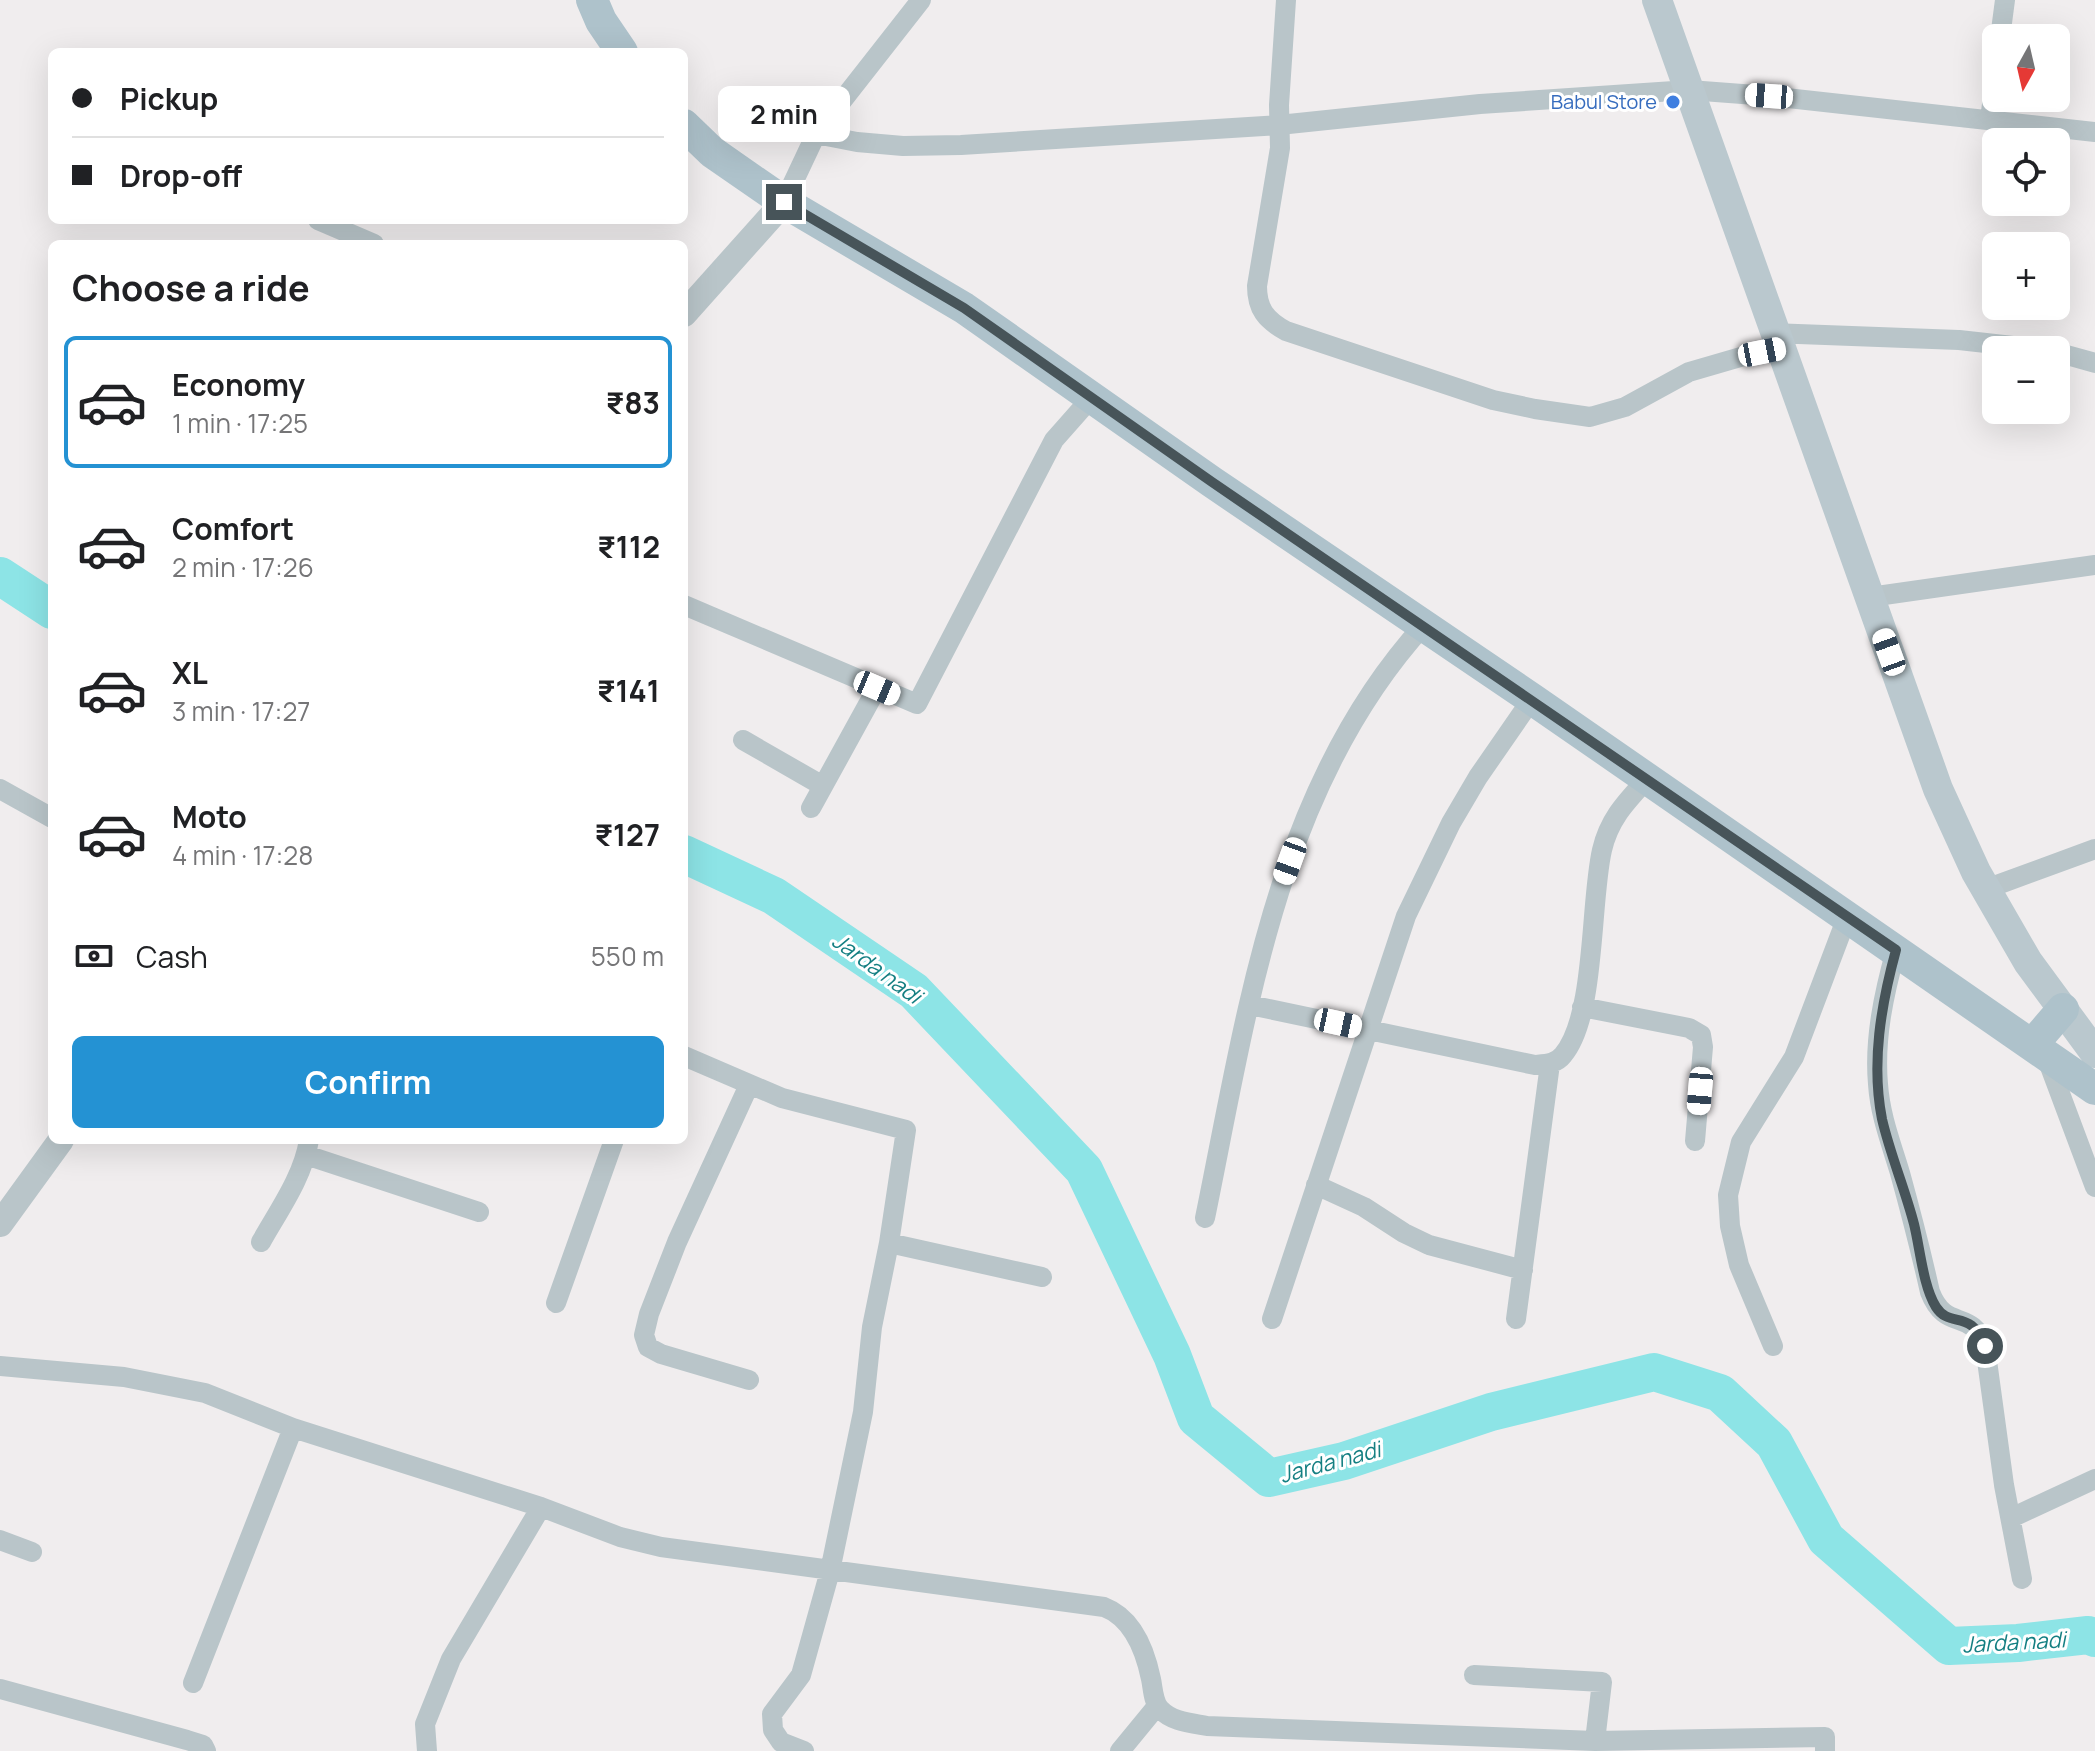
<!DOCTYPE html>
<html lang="en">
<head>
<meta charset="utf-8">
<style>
  body { margin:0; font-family:Manrope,sans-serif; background:#f6f6f6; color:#202124; height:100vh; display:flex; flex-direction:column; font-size:30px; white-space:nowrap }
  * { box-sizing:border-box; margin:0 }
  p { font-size:26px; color:#757577 }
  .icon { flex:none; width:44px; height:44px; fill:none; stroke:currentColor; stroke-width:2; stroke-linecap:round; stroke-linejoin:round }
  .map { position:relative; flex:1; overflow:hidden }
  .panel { position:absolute; left:48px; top:240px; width:640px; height:904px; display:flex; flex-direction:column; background:#fff; border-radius:12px; box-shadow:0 8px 32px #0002 }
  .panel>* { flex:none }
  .banner { position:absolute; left:48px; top:48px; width:640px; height:176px; border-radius:12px; box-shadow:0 8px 32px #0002; display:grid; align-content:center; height:176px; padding:0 24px; background:#fff }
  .needle { width:52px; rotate:188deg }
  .tools { position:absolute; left:1982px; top:24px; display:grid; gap:16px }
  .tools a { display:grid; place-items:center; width:88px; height:88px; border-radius:12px; background:#fff; box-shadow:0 8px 32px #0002; font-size:40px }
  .end { position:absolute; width:36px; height:36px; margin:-18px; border:10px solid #475459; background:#fff; box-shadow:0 0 0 4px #fff }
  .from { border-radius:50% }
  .bubble { position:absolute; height:56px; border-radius:12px; background:#fff; box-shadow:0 8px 32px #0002; font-size:26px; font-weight:700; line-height:56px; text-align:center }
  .car { position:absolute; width:24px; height:48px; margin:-24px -12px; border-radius:10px; box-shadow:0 0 6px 2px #0007; background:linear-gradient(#fff 24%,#345 0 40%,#fff 0 76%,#345 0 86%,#fff 0) }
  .banner b { display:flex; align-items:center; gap:28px; height:76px; font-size:30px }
  .banner b+b { border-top:2px solid #e0e0e0 }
  .banner i { width:20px; height:20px; background:#202124 }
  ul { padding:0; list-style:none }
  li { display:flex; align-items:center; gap:24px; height:132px; margin:0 16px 12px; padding:0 8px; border:4px solid transparent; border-radius:12px }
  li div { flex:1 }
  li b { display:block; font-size:30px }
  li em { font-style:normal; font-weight:700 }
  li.selected { border-color:#2492d3 }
  li>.icon { width:72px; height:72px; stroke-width:1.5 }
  h2 { padding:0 24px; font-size:36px; line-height:96px }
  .pay { display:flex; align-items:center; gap:20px; height:88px; padding:0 24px; font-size:30px }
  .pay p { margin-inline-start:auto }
  .button { display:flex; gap:16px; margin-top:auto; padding:16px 24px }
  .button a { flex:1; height:92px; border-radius:12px; background:#2492d3; color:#fff; font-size:32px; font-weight:700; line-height:92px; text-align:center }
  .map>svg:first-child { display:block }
</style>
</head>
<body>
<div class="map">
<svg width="2095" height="1751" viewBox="0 0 2095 1751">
  <rect width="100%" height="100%" fill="#f0edee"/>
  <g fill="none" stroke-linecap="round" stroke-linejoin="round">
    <path stroke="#8de4e6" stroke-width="38" d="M0,576L52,610
      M684,854L774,896L914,991L1084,1170L1172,1355L1196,1418L1269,1478L1344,1461L1491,1412L1654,1372L1720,1393L1774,1443L1826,1539L1949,1646L2018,1643L2088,1635L2095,1638"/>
    <path stroke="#b9c5c9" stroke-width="20" d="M1286,0L1279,105L1280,148L1257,286C1257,309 1266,320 1286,331L1493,400L1535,409L1590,417L1625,407L1689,372L1744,356L1780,349
      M2000,38L2005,0
      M1990,120L1996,72
      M816,134L857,142L903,146L961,145L1279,125L1480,104L1689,90L1769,96L2095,132
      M784,202L816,134L921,0
      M318,220L374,244
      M1774,333L1959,340L2048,350
      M2056,352L2095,363
      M1870,597L2095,565
      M684,605L917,704L1054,440L1092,397
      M743,740L823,786
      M0,789L52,818
      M811,808L877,688
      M1986,889L2095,849
      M1896,950C1884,993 1874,1039 1878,1084C1880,1115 1891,1143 1900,1173C1911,1213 1921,1252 1930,1292C1946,1333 1971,1307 1985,1346L2004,1485L2022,1579
      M1250,1005L1535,1065C1546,1064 1556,1064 1563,1055C1596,1016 1590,902 1602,850C1609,819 1626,802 1647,779
      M1582,1007L1689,1028L1701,1035L1703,1047L1695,1141
      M684,1056L782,1098L906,1130L889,1243L872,1327L863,1412L830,1571L801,1675L772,1714L773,1730L781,1742L804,1751
      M2046,1056L2095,1187
      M306,1155L479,1212
      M1316,1185L1364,1207L1404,1233L1429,1245L1523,1270
      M1205,1218C1247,1013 1277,786 1424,625
      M261,1242C279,1210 303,1177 309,1140
      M889,1243L1042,1277
      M556,1303L614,1140
      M1272,1319L1406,916L1451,823L1478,777L1532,699
      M1516,1319L1550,1064
      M1773,1346L1739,1265L1730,1226L1728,1195L1741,1142L1794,1057L1847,917
      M0,1366L124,1377L205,1393L293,1428L541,1507L620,1537L661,1547L1104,1607C1133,1618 1145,1650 1151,1679C1153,1688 1153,1702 1160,1709C1172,1722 1191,1723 1207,1726L1595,1741L1825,1737V1751
      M749,1380L661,1354L648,1347L644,1335L649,1314L677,1242L749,1085
      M2011,1518L2095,1479
      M0,1540L32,1552
      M1474,1675L1602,1682L1595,1741
      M193,1683L293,1428
      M0,1689L187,1740L203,1745L206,1751
      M427,1751L425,1724L451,1659L541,1507
      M1120,1751L1157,1706"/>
    <path stroke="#b9c5c9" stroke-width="26" d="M684,314L784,202
      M0,1224L61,1140"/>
    <path stroke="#bac8ce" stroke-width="30" d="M1657,0L1938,789L1976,872L2028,962L2095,1053"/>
    <path stroke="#aec2cb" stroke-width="32" d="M592,0L601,21L622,52
      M684,125L712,152L784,202L964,308L1212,482L1532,699L2095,1089
      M2032,1045L2063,1009"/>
  </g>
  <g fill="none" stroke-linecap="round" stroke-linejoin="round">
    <path stroke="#475459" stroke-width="10" d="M784,202L964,308L1212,482L1896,950C1881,1005 1871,1063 1882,1119C1890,1154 1905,1189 1914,1224C1920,1248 1923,1286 1936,1307C1950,1329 1971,1308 1985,1346"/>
  </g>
  <circle fill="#3f7fe0" stroke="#fff" stroke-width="3" cx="1673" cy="102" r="8"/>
  <g text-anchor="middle" stroke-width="6" stroke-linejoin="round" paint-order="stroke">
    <g font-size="20" fill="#366cbe" stroke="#fff" text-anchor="end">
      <text x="1657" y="109">Babul Store</text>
    </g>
    <g font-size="22" font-style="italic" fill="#147f82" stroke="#fff">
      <text transform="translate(877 968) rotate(36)" y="8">Jarda nadi</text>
      <text transform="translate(1330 1462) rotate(-15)" y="8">Jarda nadi</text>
      <text transform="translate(2014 1642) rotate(-3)" y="8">Jarda nadi</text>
    </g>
  </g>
</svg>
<div class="tools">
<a><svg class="needle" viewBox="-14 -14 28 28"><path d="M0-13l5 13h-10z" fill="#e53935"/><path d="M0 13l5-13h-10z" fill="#757577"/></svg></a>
<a><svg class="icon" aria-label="locate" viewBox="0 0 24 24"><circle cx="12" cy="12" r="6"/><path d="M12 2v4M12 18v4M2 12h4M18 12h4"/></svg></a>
<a>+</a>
<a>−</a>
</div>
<i class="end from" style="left:1985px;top:1346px"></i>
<i class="end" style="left:784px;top:202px"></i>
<div class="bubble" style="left:718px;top:86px;width:132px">2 min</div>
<i class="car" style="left:1769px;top:96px;rotate:274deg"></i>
<i class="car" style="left:1762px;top:352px;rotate:79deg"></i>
<i class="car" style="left:1889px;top:652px;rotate:340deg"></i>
<i class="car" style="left:877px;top:688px;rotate:113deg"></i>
<i class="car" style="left:1290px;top:861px;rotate:200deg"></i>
<i class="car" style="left:1338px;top:1023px;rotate:102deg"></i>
<i class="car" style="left:1700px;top:1091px;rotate:185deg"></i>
<div class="banner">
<b><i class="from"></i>Pickup</b>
<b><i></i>Drop-off</b>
</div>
<section class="panel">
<h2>Choose a ride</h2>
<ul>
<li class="selected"><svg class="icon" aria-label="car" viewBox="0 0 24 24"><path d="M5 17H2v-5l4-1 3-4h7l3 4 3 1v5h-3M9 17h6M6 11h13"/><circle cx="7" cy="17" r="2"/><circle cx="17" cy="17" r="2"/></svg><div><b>Economy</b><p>1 min · 17:25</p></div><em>₹83</em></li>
<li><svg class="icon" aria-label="car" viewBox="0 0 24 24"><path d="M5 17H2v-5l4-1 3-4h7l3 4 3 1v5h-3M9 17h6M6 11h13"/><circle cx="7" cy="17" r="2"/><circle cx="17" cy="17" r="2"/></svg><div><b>Comfort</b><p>2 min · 17:26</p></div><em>₹112</em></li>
<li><svg class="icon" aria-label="car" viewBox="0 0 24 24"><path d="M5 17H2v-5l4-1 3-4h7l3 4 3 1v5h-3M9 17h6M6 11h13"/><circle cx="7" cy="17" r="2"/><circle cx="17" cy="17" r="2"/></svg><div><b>XL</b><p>3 min · 17:27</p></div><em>₹141</em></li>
<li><svg class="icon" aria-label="car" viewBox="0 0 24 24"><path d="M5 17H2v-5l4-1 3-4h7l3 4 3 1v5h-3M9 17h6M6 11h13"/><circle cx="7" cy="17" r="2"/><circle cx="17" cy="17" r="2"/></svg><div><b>Moto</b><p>4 min · 17:28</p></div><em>₹127</em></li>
</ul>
<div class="pay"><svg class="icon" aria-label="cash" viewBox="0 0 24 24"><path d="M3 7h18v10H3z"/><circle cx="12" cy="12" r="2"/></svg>Cash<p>550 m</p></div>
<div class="button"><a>Confirm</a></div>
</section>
</div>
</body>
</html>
